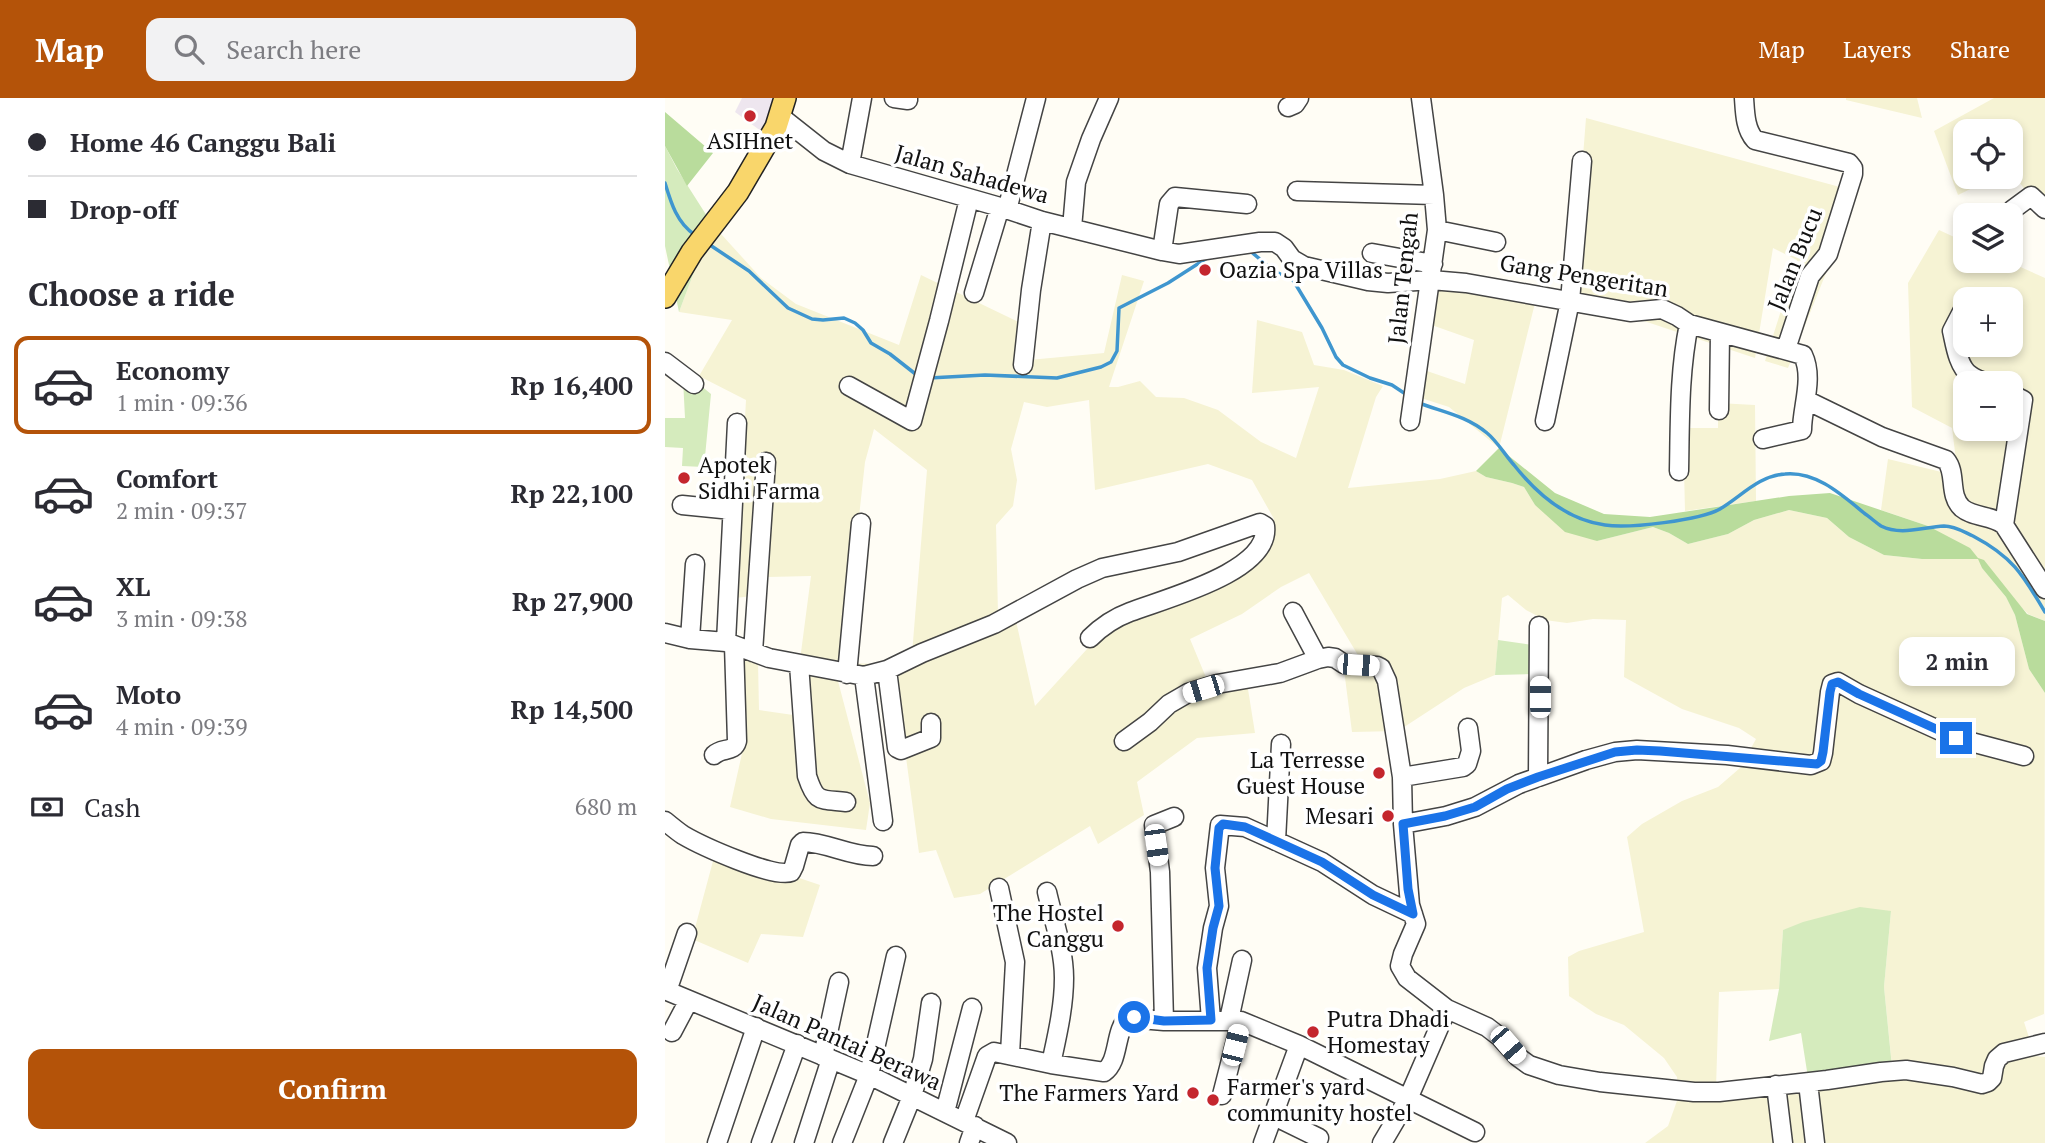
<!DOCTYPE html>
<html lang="en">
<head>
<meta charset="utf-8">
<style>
  body { margin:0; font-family:"PT Serif",serif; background:#f2f2f3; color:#2b2b33; height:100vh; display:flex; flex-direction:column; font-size:26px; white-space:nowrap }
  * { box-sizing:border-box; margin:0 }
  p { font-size:23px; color:#7c7c81 }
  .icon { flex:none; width:38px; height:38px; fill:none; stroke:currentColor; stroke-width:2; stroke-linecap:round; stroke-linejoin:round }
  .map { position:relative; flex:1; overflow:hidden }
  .side { display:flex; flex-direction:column; background:#fff; width:665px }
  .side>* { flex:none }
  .hud { display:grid; align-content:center; height:154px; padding:0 28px; background:#fff }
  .controls { position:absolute; left:1288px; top:21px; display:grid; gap:14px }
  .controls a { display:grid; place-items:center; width:70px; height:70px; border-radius:14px; background:#fff; box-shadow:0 4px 10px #0003; font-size:35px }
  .end { position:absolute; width:32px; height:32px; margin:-16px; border:9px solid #1a73e8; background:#fff; box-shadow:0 0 0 4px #fff }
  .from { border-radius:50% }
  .bubble { position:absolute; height:49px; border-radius:14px; background:#fff; box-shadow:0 4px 10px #0003; font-size:23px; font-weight:600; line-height:49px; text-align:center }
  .car { position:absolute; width:21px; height:42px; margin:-21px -10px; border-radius:9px; box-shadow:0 0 5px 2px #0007; background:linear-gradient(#fff 24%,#345 0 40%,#fff 0 76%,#345 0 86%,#fff 0) }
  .hud b { display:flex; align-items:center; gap:24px; height:66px; font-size:26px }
  .hud b+b { border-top:2px solid #e1e1e2 }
  .hud i { width:18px; height:18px; background:#2b2b33 }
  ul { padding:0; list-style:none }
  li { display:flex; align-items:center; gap:21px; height:98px; margin:0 14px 10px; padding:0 14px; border:4px solid transparent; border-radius:14px }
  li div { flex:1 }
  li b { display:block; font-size:26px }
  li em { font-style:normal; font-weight:600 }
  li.active { border-color:#b45309 }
  li>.icon { width:63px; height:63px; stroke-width:1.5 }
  h2 { padding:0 28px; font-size:32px; line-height:84px }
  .pay { display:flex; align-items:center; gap:18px; height:77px; padding:0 28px; font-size:26px }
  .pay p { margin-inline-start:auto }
  .button { display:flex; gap:14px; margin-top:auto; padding:14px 28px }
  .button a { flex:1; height:80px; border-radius:14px; background:#b45309; color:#fff; font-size:28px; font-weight:600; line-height:80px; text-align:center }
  header { display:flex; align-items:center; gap:42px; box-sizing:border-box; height:98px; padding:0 35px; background:#b45309; color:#fff }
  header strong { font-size:33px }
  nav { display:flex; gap:38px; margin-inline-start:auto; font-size:24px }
  .search { width:490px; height:63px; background:#f2f2f3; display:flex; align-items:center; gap:18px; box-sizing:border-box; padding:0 24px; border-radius:14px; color:#7c7c81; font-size:26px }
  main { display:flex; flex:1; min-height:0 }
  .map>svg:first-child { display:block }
</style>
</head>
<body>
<header>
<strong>Map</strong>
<div class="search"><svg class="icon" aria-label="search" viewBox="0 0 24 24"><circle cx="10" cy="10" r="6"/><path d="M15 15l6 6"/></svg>Search here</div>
<nav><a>Map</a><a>Layers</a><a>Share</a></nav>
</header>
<main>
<section class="side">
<div class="hud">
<b><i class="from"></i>Home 46 Canggu Bali</b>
<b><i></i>Drop-off</b>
</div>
<h2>Choose a ride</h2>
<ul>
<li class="active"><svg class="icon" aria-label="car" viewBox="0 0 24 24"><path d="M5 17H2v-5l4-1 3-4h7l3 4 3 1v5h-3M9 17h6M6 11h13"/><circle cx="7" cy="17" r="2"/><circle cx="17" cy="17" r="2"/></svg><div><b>Economy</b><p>1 min · 09:36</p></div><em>Rp 16,400</em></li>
<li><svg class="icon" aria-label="car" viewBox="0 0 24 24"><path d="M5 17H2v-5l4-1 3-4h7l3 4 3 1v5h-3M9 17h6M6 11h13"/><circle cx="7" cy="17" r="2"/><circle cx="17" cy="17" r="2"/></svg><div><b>Comfort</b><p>2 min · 09:37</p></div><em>Rp 22,100</em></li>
<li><svg class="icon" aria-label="car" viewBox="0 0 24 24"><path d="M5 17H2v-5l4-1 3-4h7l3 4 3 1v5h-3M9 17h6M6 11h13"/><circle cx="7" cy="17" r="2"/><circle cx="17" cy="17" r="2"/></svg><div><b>XL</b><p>3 min · 09:38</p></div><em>Rp 27,900</em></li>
<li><svg class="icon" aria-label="car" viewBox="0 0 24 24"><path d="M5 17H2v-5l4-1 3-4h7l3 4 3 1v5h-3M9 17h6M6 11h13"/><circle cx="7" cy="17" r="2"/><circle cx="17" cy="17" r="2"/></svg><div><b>Moto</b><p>4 min · 09:39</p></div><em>Rp 14,500</em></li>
</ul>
<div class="pay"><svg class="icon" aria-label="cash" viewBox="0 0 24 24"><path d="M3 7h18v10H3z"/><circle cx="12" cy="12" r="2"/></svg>Cash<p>680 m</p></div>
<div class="button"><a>Confirm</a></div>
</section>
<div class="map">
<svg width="1380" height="1045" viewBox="0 0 1380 1045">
  <rect width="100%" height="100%" fill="#fffdf5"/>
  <path fill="#eee6ef" d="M77,0H125L111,44L70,14Z"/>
  <path fill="#f6f3d4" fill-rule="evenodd" d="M1181,0H1252L1257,20L1181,2Z
    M1329,0H1380V119L1346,73V33H1300V79H1330L1293,97L1269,33Z
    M921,20L1186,92L1161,175L1123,270L1100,263L1132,162L1108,150L1090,260L907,199Z
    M47,126L96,180L131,206L234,247L256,177L364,229V262L439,255L457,177L479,183L444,289H453L475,283L491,299L519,300L553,312L596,344L631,360L654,289L587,295L592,222L637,234L649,267L679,272L718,288L711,299L683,390L775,381L811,373L821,379L847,385L859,389L870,407L932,443L988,429L1004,435L1023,446L1063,436L1089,422L1124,412L1162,420L1184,439L1219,457L1257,461L1312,460L1263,428L1216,412L1223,361L1293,378L1287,330L1247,309L1243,185L1274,132L1300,144V163H1342L1380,180V523L1363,516L1314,466L1341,499L1350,517L1364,571L1380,595L1379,916L1359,924L1370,958L1380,959V1045H980L1003,1028L1013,1000L1012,979L999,960L959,927L931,916L904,898L903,859L914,853L979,834L962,739L977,726L1017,703L1053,689L1075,670L1091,641L1074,630L1017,611L959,579L961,522L928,521L902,525L880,522L861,512L843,497L837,500L830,577L799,590L733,633L687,634L678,564H697L644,475L616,489L577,516L525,541L545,589L582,585L590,635L532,640L472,684L479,717L433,746L425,728L315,796L289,800L271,752L254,755L240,652L233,575L173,583L205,705L201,732L106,721L65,709L80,642L70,553L93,564L94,612L142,619L135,562L146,478L103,479L96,497L70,500L81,302L34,278L67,222L14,214ZM1300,201H1346V247H1300ZM1300,285H1346V331H1300ZM424,302L430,392L543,366L587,382L609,421L599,451L444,527L370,608L351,523L333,516L331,427L348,408L352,382L346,351L359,304L382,309ZM209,331L262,372L247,556L216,566L178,565L200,364ZM1226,813L1219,889L1227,968L1051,990L1054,894L1114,891L1118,832Z
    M764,183L873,193L834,350L784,309L756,300L762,273L800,286L809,242L761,225Z
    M1053,305L1090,307L1091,403L1020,413L1018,330H1053Z
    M51,752L155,787L138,839L96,836L83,865L27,841Z"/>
  <path fill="#d5ebbd" d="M0,48L12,71L47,126L14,214L0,148Z
    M18,281L30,283L46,296L39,369L17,368L18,350L0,349V320H20Z
    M833,542L874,548L870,576L830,577Z
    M1195,809L1226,813L1219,889L1227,969L1144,986L1136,935L1104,943L1114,891L1118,832L1138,824Z"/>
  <path fill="#b9dc9c" d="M0,14L48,55L22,88L0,48Z
    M834,350L890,395L939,416L985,419L1124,398L1165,395L1263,428L1305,450L1313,460L1319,462L1362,516L1380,523V595L1364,571L1350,517L1341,499L1317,470L1313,461H1257L1219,457L1184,439L1162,420L1124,412L1089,422L1063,436L1023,446L1004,435L988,429L932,443L900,434L870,407L859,389L847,385L821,379L811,373Z"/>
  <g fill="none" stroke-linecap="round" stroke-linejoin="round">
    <path stroke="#3f96cf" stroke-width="3.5" d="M0,85C6,105 12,125 30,137
      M42,145L84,173L123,210L147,221L158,222L179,220L190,225L198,232L206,245L225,256L253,278
      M584,152L609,173L628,182L657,230L671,259L678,267L705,280L727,287L742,297
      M264,280L320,277L392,280L436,269L446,264L452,253L454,210L503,185L542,160
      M754,305C778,314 802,318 822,335C832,343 840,357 849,367C872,396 902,422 940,427C963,431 1036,422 1055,411C1077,398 1093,378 1120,376C1151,373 1177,397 1199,415C1205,419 1210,424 1216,428C1236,438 1258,429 1279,428C1290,428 1299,434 1308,438C1348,459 1358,477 1380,514"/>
    <g stroke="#444" stroke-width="21">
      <path id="minor" d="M229,0L243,2V0
        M1079,0C1080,14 1080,31 1090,42L1184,65L1188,70V76L1163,156L1145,178L1121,251
        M623,9L630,6L634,0
        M116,19L159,53L185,66L335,109L377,123L497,153L514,156L595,144H610L619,150L627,161L639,168L703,183L723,185L766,182L801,185L965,214L997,211L1012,218L1024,226L1138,257C1149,280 1137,309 1137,332L1098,341
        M185,66L197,0
        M632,93L769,97
        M342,112L371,0
        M1347,112L1366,98L1380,111
        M407,130L411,84L426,41L444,0
        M772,132L831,144
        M497,153L504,106L510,99L582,106
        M707,155L768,166
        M309,195L335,109
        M1300,208L1287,233C1290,246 1293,269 1305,277C1310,281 1316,283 1322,285
        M0,264L29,286
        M358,267L366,192L377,123
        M184,288L247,323L274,223L304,101
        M1141,302L1217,339L1281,362C1292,375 1283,397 1297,410C1309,420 1327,417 1339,427L1380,491
        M1054,312L1055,235
        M745,323L772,132L769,97L756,0
        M880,323L905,203L917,63
        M1014,373C1015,324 1014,274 1024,226
        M17,407L67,412
        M1339,427L1358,302L1346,296
        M628,514L653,561
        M0,535L25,541L61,544L104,560L199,578L222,572L257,555L329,526L412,481L437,470L513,454L595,425L600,428C606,474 498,501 465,514C449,520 437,528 425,540
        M25,541L30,466
        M61,544L72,325
        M88,554L101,364
        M134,566L142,678C151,705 154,701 181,704
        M222,572L232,650L236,652L266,640V625
        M182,576L196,425
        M199,578L218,723
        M459,643L485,624L504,606L523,595L552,586L615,575L653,561L663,559L670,560L679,566L712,568L716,570L722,583L737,679L738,726L745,807L751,826L738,856L735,868L742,880L782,911L822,929L835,939L853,959L864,967L894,977L935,984L1029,994H1054L1162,982L1216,974L1241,972L1288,979L1317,986L1323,984L1327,980L1329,968L1332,961L1339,955L1380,945
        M49,657C57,649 69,655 72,643L69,547
        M737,679L798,669L802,666L806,653L803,630
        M873,679L874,528
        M0,723C6,728 12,733 18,737C35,747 109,781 126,774L129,768L135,747L138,744C161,744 184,758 208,758
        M738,726L781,718L810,709L854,686L921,662L950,654L972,652L1062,657L1146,667L1156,663L1158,655L1165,594L1167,586L1173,584L1194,596L1291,640L1359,658
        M611,743L616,646
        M334,790L350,864L345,956
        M382,794C388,821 399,851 399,880C399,909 392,938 386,966
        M0,892L204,977L342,1045
        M2,893L22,835
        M546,922L542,870L548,830L554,808L550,770L555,727L580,729L611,743L657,764L708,797L748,816
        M564,922L577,862
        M499,923L495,774L489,727L509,719
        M7,934L24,902
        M158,958L174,884
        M1143,985L1150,1045
        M1111,987L1118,1045
        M557,997L576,923
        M280,1014L307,910
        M609,1018L654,1040
        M299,1023L322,958L329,954L386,966L439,974C455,963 449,933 463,920L499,923H576L634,947L810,1034
        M52,1045L91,929
        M96,1045L132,946
        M139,1045L166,961
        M177,1045L204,977L231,858
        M228,1045L247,998L258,961L266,905
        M304,1045L310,1028
        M598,1045L634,947
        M717,1045L743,1001L782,911"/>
    </g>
    <g stroke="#222" stroke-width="24">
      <path id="major" d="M0,199L27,154L73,94L111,29L120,0"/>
    </g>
    <use href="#minor" stroke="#fff" stroke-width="18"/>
    <use href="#major" stroke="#f9d66b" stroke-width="21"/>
  </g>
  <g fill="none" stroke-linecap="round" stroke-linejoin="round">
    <path stroke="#1a73e8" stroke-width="9" d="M469,919L499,923L546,922L542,870L548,830L554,808L550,770L554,730L558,726L580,729L657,764L708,797L748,816L743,791L738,726L780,718L810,709L842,691L873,679L950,654L972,652L995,653L1152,666L1156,663L1158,654L1165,594L1167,586L1173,584L1194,596L1291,640"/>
  </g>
  <g fill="#c4262e" stroke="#fff" stroke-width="2.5">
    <circle cx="85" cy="18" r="7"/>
    <circle cx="540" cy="172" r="7"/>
    <circle cx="19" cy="380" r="7"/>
    <circle cx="714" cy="675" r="7"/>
    <circle cx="723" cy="718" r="7"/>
    <circle cx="453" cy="828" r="7"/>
    <circle cx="648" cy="934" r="7"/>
    <circle cx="528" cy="995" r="7"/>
    <circle cx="548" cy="1002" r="7"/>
  </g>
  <g text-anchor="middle" stroke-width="7" stroke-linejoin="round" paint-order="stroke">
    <g font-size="23" fill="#111" stroke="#fff" text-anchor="start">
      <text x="85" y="51" text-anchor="middle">ASIHnet</text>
      <text x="554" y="180">Oazia Spa Villas</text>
      <text x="33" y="375">Apotek<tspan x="33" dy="26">Sidhi Farma</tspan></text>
      <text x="700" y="670" text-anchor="end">La Terresse<tspan x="700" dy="26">Guest House</tspan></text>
      <text x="709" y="726" text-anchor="end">Mesari</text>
      <text x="439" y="823" text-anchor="end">The Hostel<tspan x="439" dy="26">Canggu</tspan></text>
      <text x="662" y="929">Putra Dhadi<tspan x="662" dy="26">Homestay</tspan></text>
      <text x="562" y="997">Farmer's yard<tspan x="562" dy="26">community hostel</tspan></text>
      <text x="514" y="1003" text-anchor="end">The Farmers Yard</text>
    </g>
    <g font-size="23" fill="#111" stroke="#fff">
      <text transform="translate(307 76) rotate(16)" y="8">Jalan Sahadewa</text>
      <text transform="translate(1130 161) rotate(-68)" y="8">Jalan Bucu</text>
      <text transform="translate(919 178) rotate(9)" y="8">Gang Pengeritan</text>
      <text transform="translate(738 180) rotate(-84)" y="8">Jalan Tengah</text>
      <text transform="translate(182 944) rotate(24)" y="8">Jalan Pantai Berawa</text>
    </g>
  </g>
</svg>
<div class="controls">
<a><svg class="icon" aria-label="locate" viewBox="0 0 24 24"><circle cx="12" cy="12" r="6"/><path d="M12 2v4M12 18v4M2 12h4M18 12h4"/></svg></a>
<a><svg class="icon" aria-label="layers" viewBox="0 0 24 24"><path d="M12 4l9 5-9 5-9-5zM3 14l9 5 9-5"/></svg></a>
<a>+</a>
<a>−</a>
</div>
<i class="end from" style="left:469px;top:919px"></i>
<i class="end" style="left:1291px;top:640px"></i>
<div class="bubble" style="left:1234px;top:539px;width:116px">2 min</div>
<i class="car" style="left:693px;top:567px;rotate:94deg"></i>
<i class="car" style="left:538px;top:591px;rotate:253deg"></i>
<i class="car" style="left:875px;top:599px;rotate:0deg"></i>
<i class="car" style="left:491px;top:747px;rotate:172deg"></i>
<i class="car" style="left:570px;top:947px;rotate:14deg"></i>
<i class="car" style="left:843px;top:947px;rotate:139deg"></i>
</div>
</main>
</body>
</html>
